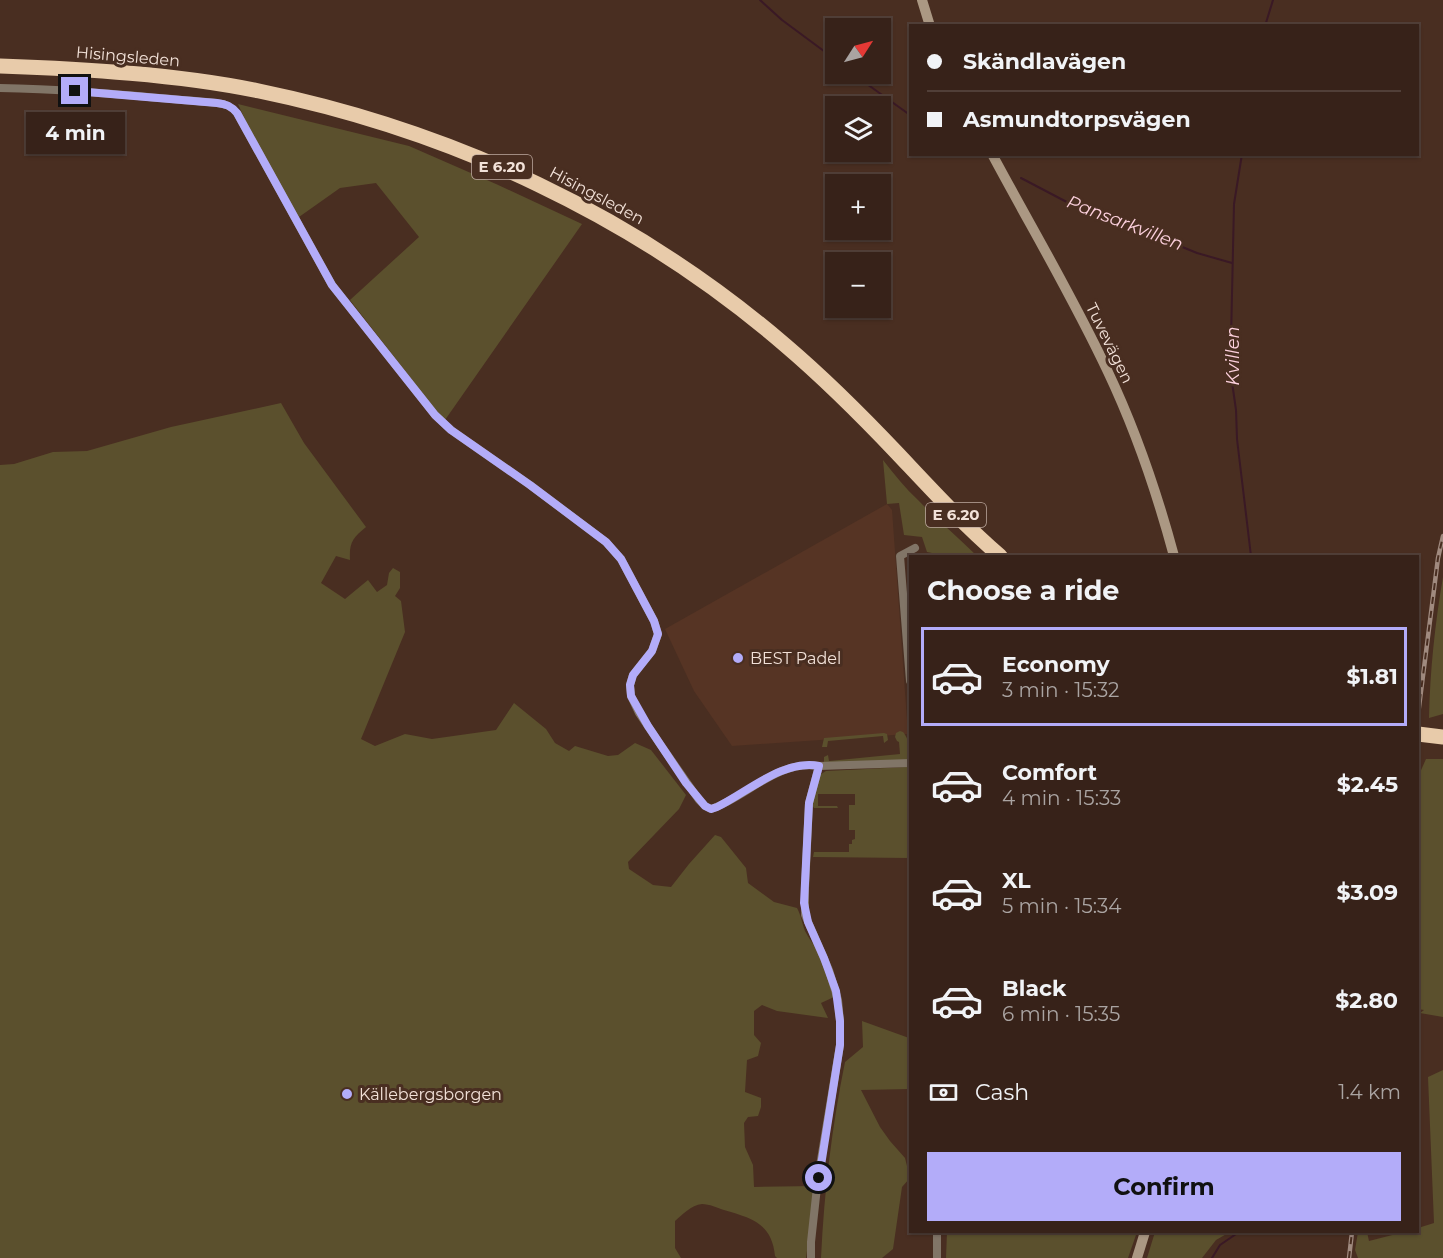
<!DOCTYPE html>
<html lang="en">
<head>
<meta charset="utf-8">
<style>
  body { margin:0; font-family:Montserrat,sans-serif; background:#422f26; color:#f1f3f6; height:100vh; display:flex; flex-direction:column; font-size:22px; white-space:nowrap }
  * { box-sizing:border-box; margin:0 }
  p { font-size:20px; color:#aaa4a2 }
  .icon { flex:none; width:33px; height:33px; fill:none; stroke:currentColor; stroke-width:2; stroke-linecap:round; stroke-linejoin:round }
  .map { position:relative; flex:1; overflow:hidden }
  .sheet { position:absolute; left:909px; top:555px; width:510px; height:678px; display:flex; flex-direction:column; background:#372219; border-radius:0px; box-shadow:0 2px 4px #0004,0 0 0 2px #513f38 }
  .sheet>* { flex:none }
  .top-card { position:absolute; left:909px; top:24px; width:510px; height:132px; border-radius:0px; box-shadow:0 2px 4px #0004,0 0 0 2px #513f38; display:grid; align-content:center; height:132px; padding:0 18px; background:#372219 }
  .needle { width:39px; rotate:54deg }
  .buttons { position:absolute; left:825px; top:18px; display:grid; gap:12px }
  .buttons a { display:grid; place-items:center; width:66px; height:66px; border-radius:0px; background:#372219; box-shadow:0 2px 4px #0004,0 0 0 2px #513f38; font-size:30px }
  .end { position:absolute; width:27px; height:27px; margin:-14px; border:8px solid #b3acf9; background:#111; box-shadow:0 0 0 3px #111 }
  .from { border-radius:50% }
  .bubble { position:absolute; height:42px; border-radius:0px; background:#372219; box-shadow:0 2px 4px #0004,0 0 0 2px #513f38; font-size:20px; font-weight:700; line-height:42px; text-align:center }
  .top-card b { display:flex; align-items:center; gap:21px; height:57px; font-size:22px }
  .top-card b+b { border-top:2px solid #513f38 }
  .top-card i { width:15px; height:15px; background:#f1f3f6 }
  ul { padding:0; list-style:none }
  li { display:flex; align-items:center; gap:18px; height:99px; margin:0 12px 9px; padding:0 6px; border:3px solid transparent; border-radius:0px }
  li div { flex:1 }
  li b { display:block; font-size:22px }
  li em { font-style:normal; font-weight:700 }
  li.selected { border-color:#b3acf9 }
  li>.icon { width:54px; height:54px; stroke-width:1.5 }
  h2 { padding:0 18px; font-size:27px; line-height:72px }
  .pay { display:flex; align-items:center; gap:15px; height:66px; padding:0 18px; font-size:22px }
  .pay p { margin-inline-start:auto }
  .cta { display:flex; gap:12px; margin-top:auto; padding:12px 18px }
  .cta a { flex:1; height:69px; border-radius:0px; background:#b3acf9; color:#111; font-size:24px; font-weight:700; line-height:69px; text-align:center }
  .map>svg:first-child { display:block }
</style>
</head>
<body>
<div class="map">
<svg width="1443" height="1258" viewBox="0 0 1443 1258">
  <rect width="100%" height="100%" fill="#492e21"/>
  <path fill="#563424" d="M887,504L892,510L908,734L732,746L694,691L665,629Z"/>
  <path fill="#5b502d" d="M238,104L409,146L496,184L582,224L445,420L434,408L350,300L419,237L376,183L340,188L299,217L251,133Z
    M281,403L304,443L366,527C353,538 349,542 350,560L336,556L321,583L345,599L368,580L377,592L387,585L389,573L393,568L400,572V588L395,596L401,601L405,632L361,739L375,746L405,734L432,739L496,730L514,703L546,729L555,743L569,751L575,746L608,756L618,755L635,743L651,750L686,795L679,809L628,862L629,869L653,885L671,887L689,864L715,835L721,837L746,868L748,883L774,902L797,908C801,915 802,923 805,931C808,937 812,942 815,947C822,964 829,980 834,997L821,1003L828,1018L777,1011L762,1005L754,1011V1035L761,1043L758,1056L747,1060L745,1092L761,1098V1107L758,1116L748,1117L744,1123L745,1147L753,1165L754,1187L816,1186L806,1258H777L775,1256C772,1223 751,1218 724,1210C718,1208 709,1204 702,1204C691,1205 682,1215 675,1221V1248L681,1258H0V465L14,464L53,452L87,451L171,427Z
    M883,460C894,474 905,488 918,500C937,520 958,537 977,556H929L932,553L927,552L922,537L904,535L899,503L887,504Z
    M1443,577V714L1429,718C1430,671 1435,623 1443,577Z
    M900,731L903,732C909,739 913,753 907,760L825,763L824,762V757L828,755L829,761L900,754L899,742L897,741L895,737L896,733Z
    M884,733L887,734L888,740L884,743L883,736L828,741L827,747H822L824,738Z
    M1426,759H1443V1017L1420,1013L1424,1010L1418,1009V777Z
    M907,767L910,770V858L813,857L814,852H849V844H852V840L855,839V830H849V805H855V794H818V806H837L838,808H814L812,805L818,776L826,771Z
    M862,1021L909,1038L910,1031V1089L861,1090L880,1127L890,1141L905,1158L910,1178L902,1187L893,1249L882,1258H821C824,1192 832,1126 845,1062L863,1047Z
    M1443,1070V1258H1358L1355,1250L1358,1232H1367L1369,1241L1404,1232H1418V1228L1434,1223L1428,1077Z
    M947,1232H1137L1128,1258H946Z
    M1155,1232H1230L1216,1240L1202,1258H1147Z"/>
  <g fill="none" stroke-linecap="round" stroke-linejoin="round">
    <path stroke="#3a1925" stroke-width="2" d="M760,0L782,20L836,60
      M1265,26L1273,0
      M853,74L910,115
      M1242,154L1234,204L1231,340L1232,382L1236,410L1237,439L1251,556
      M1021,178L1082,210L1116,223L1153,235L1197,253L1232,263
      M1212,1258L1220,1245L1239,1232"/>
    <path stroke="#817567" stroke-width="8" d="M0,88C73,89 144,97 217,103C226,104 231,106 237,113L332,285L435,415L451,430L530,485L606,542L621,559L654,621L658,634L652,651L633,675L630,685L631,696L639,713L660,744L699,800L705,806L711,809C747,797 778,759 819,766
      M910,681L900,556L915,548
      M811,1258V1242L818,1178L840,1045V1021L838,1000L829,970L805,915V888L809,803L819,766L910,763
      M937,1258V1232"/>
    <path stroke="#ab9883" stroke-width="10" d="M922,0L930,26
      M992,154C1031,227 1073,297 1108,372C1136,431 1157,493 1174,556
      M1137,1258L1145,1232"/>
    <path stroke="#e8cbaa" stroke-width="15" d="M0,66C84,69 177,74 259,91C453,131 635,216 785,345C825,379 862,416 898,454C931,489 963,524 1000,556
      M1418,734L1443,737"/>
    <g stroke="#a08a7f" stroke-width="4.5">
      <path id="rail" d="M1418,715L1438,558L1443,536
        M1349,1258L1352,1232"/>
    </g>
    <use href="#rail" stroke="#492e21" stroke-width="2" stroke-dasharray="7" stroke-linecap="butt"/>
  </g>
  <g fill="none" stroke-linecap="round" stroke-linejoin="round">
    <path stroke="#b3acf9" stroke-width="8" d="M75,91L217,103C226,104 231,106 237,113L332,285L435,415L451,430L530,485L606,542L621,559L654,621L658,634L652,651L633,675L630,685L631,696L648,726L686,783L705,806L711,809L717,807C748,792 783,759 819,766L809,803L804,903L808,922L824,958L836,991L840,1021V1045L819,1178"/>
  </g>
  <g fill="#b3acf9" stroke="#492e21" stroke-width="2">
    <circle cx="738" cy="658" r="6"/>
    <circle cx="347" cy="1094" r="6"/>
  </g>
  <g text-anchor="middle" stroke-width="6" stroke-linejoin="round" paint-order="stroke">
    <g fill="#492e21" stroke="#bfaba1" stroke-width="1.5">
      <rect x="472" y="155" width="60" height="24" rx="4.5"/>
      <rect x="926" y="503" width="60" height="24" rx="4.5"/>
    </g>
    <g font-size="15" font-weight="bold" fill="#f2e1d8">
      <text x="502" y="172">E 6.20</text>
      <text x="956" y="520">E 6.20</text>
    </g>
    <g font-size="16" fill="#f2e1d8" stroke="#492e21">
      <text transform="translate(128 56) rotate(5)" y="6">Hisingsleden</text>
      <text transform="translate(597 195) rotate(28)" y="6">Hisingsleden</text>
      <text transform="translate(1110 343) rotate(64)" y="6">Tuvevägen</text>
    </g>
    <g font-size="16" fill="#f2e1d8" stroke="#492e21" text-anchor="start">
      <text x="750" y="664">BEST Padel</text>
      <text x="359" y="1100">Källebergsborgen</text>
    </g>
    <g font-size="18" font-style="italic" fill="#fdd1de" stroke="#492e21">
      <text transform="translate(1125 223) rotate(21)" y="6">Pansarkvillen</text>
      <text transform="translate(1233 356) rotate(-90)" y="6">Kvillen</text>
    </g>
  </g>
</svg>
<div class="buttons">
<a><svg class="needle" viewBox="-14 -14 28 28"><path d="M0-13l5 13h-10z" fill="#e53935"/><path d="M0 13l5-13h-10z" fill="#aaa4a2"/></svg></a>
<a><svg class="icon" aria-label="layers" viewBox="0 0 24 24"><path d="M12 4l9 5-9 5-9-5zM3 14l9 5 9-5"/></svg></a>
<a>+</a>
<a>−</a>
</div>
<i class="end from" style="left:819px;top:1178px"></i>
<i class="end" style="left:75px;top:91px"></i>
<div class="bubble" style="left:26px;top:112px;width:99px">4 min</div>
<div class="top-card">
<b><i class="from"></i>Skändlavägen</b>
<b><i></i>Asmundtorpsvägen</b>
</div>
<section class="sheet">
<h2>Choose a ride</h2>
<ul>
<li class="selected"><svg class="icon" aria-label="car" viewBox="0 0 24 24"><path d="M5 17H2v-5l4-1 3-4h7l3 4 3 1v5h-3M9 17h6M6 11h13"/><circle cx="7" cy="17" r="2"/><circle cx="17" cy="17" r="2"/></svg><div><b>Economy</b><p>3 min · 15:32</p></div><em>$1.81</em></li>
<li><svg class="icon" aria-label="car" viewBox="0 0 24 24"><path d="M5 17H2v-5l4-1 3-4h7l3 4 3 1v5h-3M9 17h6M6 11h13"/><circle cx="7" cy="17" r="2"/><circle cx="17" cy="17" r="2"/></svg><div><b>Comfort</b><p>4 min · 15:33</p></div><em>$2.45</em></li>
<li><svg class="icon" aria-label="car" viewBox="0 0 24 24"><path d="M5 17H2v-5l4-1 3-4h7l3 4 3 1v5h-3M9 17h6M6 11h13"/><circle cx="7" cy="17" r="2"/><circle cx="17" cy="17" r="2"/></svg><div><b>XL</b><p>5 min · 15:34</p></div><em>$3.09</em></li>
<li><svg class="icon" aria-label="car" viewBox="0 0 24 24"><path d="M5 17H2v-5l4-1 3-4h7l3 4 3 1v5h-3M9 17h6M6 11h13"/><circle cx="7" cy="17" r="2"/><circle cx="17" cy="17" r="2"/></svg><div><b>Black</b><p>6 min · 15:35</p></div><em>$2.80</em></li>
</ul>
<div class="pay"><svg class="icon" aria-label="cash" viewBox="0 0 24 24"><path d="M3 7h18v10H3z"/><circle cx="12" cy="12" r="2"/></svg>Cash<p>1.4 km</p></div>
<div class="cta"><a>Confirm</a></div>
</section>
</div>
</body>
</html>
